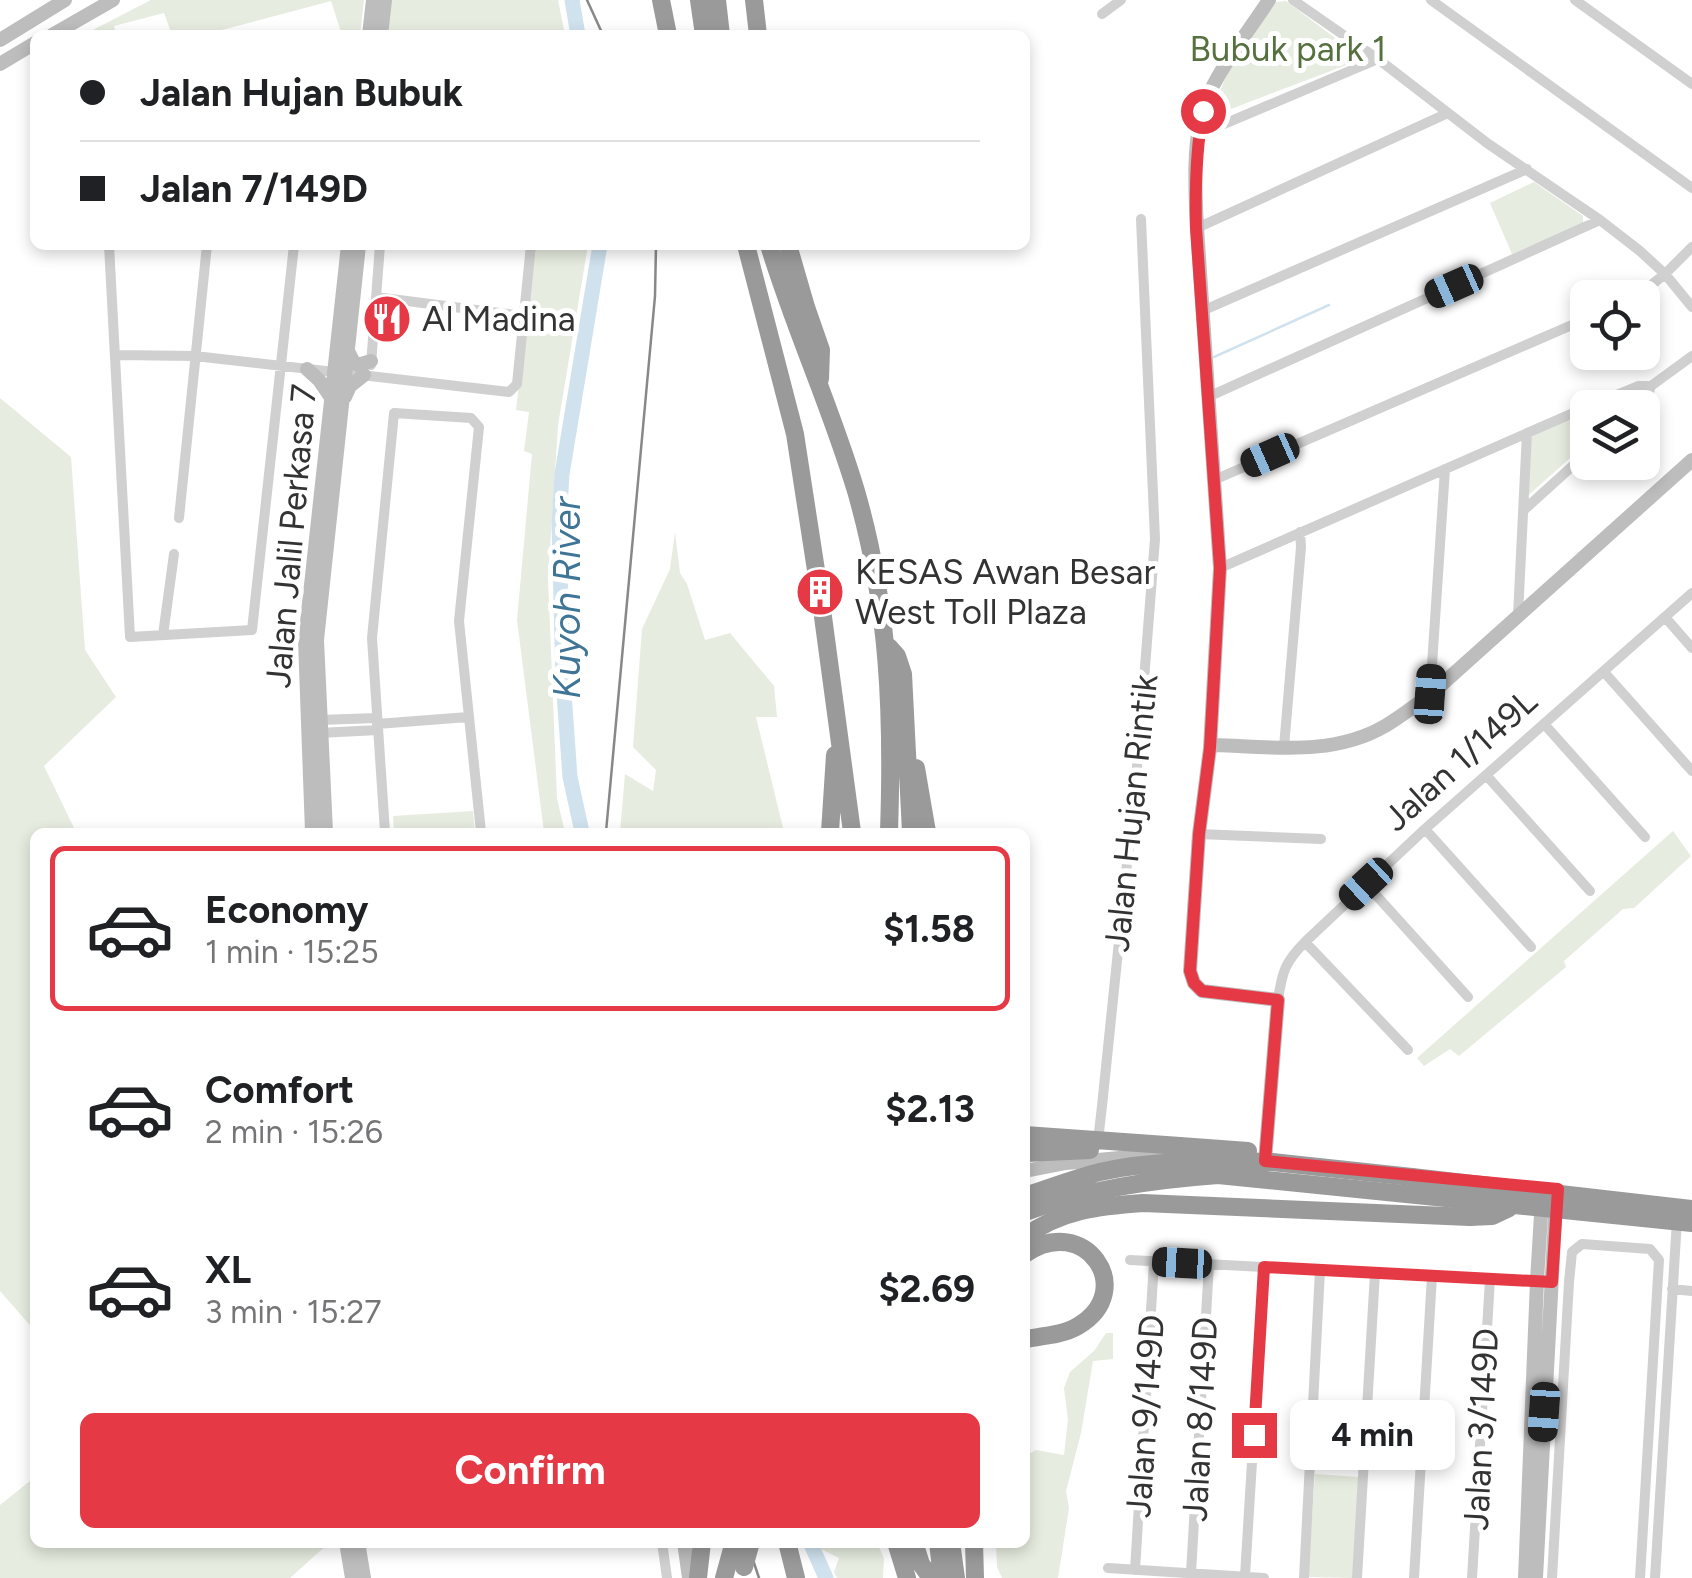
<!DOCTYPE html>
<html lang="en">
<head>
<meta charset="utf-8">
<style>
  body { margin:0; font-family:Figtree,sans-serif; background:#f6f6f6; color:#202124; height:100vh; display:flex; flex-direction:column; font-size:38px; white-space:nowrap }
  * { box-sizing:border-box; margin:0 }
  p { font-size:32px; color:#757577 }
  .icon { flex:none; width:55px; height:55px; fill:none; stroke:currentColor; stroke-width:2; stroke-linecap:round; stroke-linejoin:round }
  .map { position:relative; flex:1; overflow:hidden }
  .sheet { position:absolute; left:30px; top:828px; width:1000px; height:720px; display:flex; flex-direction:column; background:#fff; border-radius:15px; box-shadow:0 5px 15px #0003 }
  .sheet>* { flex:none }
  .banner { position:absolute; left:30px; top:30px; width:1000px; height:220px; border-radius:15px; box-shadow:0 5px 15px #0003; display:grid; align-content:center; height:220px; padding:0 50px; background:#fff }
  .fabs { position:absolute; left:1570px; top:280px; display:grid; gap:20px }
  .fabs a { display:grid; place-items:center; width:90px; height:90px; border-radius:15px; background:#fff; box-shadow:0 5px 15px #0003; font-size:50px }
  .end { position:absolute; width:45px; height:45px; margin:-22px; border:12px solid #e63946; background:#fff; box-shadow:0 0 0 5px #fff }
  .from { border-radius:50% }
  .bubble { position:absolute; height:70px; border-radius:15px; background:#fff; box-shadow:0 5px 15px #0003; font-size:32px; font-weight:700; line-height:70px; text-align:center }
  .car { position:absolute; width:30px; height:60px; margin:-30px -15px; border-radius:12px; box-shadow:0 0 8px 2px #0007; background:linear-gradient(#222 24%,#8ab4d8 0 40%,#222 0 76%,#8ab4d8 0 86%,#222 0) }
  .banner b { display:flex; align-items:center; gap:35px; height:95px; font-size:38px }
  .banner b+b { border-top:2px solid #e0e0e0 }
  .banner i { width:25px; height:25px; background:#202124 }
  ul { padding:18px 0 0; list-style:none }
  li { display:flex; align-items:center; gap:30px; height:165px; margin:0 20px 15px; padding:0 30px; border:5px solid transparent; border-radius:15px }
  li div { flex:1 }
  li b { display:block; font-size:38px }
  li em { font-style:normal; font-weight:700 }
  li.selected { border-color:#e63946 }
  li>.icon { width:90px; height:90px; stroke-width:1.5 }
  .action { display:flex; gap:20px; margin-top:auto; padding:20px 50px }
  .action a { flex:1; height:115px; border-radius:15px; background:#e63946; color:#fff; font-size:40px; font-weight:700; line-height:115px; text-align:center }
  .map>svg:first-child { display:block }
</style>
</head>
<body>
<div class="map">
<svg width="1692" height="1578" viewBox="0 0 1692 1578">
  <rect width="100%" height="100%" fill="#fff"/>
  <path fill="#e6ecdf" d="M151,0H364L360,35H342L331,1L203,35H172L164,13L114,26L116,35H83Z
    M389,0H558L565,35H386Z
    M1286,1L1355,53L1349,64L1210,117L1230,66L1276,2Z
    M1534,182L1583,216V223L1512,254L1490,203Z
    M535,245H588L558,425L548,578L557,799L565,832H544L517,620L532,454L524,451L529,412L516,410Z
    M0,398L71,457L85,650L116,697L44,766L76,832H35V1331L0,1291Z
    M1587,411V443L1523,500L1529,438Z
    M675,532L680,573L687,584L705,640L730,633L774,686L777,717H756L784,832H620L625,774L653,791L656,770L633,747L642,629L670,569Z
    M473,811L475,832H394L393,816Z
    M1673,831L1691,856L1634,908L1623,909L1564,961L1566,967L1459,1056L1450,1049L1424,1066L1417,1058Z
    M1106,1333H1113V1359L1093,1361L1081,1433L1066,1491L1069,1508L1058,1578H1002L997,1567L996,1543L1025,1542V1456L1036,1450L1064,1455L1068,1420L1064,1388L1070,1372L1094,1351Z
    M1315,1474L1359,1477L1353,1578L1308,1577Z
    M35,1477V1542L329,1543L290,1578H0V1505Z
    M819,1543H877L884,1558L883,1578H837L834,1572L839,1558L821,1549Z"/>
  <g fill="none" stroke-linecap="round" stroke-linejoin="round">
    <path stroke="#cfe2ee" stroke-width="2.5" d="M1214,357L1329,305"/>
    <path stroke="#cfe2ee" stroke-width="15" d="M572,0L578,35
      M582,832L570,777L563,679L559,523L562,474L600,245
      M810,1542L826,1578"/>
    <path stroke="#d0d0d0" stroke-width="10" d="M1293,0L1378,59L1487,143L1600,220L1640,251L1665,274L1692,307
      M1431,0L1692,188
      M1575,0L1692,84
      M1102,14L1121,0
      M1198,135L1378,59
      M1197,228L1448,113
      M109,245L130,637L252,630L294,245
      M376,297L523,316
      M1635,298L1665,274L1692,247
      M1202,311L1527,169
      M115,355L195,356L509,392L517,384L531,245
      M371,365L380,245
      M1208,397L1600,220
      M1636,408L1647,398L1651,386L1692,356
      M1214,480L1588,318
      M1525,509L1588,452
      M179,518L207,245
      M1220,568L1573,413L1638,386H1651
      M1518,615L1527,433
      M1665,617L1692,648
      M163,635L174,554
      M1604,672L1692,771
      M1430,695L1445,469
      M318,720L377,718
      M377,724L468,717
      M1545,725L1645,837
      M319,733L378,730
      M1284,747L1301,547L1300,532
      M1486,775L1590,891
      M1425,829L1531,947
      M385,832L372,638L394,413L471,418L479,427L459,621L481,832
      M1199,834L1321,839
      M1366,884L1468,997
      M1305,942L1408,1050
      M1278,1000C1282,972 1285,962 1305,942L1425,829L1692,593
      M1093,1141L1099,1132L1102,1106L1138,757L1155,539L1141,219
      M1130,1260L1551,1282
      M1672,1289L1692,1291
      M662,1542L667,1578
      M1108,1568L1264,1578
      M1135,1570L1154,1262
      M1191,1573L1209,1264
      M1245,1576L1264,1267
      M1304,1578L1320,1270
      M1357,1578L1375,1273
      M1414,1578L1432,1276
      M1472,1578L1490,1279
      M1552,1578L1569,1282L1572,1252L1582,1244L1650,1249L1659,1260L1640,1578
      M1655,1578L1677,1220"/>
    <path stroke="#bdbdbd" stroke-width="14" d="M52,35L113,0
      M369,35L373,0
      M381,35L385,0
      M0,40L65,0
      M0,64L35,43
      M349,353L353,361L358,365L371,361
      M307,369L319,380L332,399
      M345,397L350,386L364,375
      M1210,748L1216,745C1273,747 1334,756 1385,726C1401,717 1415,705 1430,695L1692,460
      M312,832L305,640L348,245
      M326,832L317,640L359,245
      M1265,1161L1278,1000L1202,991L1194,983L1190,971L1199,834L1210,748L1220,568L1197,228C1195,189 1192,138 1206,101C1218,70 1250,29 1269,0
      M1025,1171L1066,1163L1173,1153
      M346,1542L352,1578
      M358,1542L364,1578
      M684,1542L689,1578
      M1525,1578L1537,1281L1542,1198
      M1536,1578L1556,1200"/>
    <path stroke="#9a9a9a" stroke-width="18" d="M661,0L668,35
      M699,0L704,35
      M717,0L721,35
      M754,0L758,35
      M746,245L795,434L818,583
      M769,245C794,328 831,407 856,491C889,605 893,714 889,832
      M788,245L806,307L821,350L820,379
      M821,602L852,832
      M889,647L897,656L903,674L911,832
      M916,768L927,832
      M830,832L835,755
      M1180,1146L1248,1151
      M1272,1162L1412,1177
      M1025,1237C1060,1210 1100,1206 1143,1203L1470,1217
      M1025,1254C1084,1212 1139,1290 1078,1326C1063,1335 1043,1336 1025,1339
      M787,1542L796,1578
      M896,1542L907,1578
      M914,1542L921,1564L931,1578
      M938,1542L942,1578
      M951,1542L956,1578
      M974,1542L975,1578
      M724,1578L734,1542"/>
    <path stroke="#888" stroke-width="2.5" d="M587,0L603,35
      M606,832L655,296L656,245
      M747,1542L759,1578"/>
    <path stroke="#9a9a9a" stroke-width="18" d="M1025,1135L1180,1146
      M1025,1153L1090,1150
      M1412,1177L1692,1209
      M1025,1196C1050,1188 1075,1178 1100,1172C1156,1159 1215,1161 1272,1162
      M1025,1212C1088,1189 1151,1180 1218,1175L1692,1223
      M1470,1217L1492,1216L1509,1208
      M744,1567L751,1542
      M698,1578L702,1542"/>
  </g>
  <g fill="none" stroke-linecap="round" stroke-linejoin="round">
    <path stroke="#e63946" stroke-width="12" d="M1203,111C1196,150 1195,188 1196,228L1220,568L1210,748L1199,834L1190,971L1194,983L1202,991L1278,1000L1265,1161L1558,1189L1552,1282L1264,1267L1254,1435"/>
  </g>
  <defs>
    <g id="restaurant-disc" transform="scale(2.5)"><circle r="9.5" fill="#e63946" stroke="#fff"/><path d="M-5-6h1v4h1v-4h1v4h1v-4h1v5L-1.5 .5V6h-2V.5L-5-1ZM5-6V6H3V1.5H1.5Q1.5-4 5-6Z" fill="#fff"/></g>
    <g id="building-disc" transform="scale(2.5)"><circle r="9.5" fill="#e63946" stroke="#fff"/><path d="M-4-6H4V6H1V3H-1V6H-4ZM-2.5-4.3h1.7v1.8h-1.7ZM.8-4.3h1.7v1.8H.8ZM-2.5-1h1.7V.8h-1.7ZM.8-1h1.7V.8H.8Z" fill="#fff"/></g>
  </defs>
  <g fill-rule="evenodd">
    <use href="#restaurant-disc" x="387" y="319"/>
    <use href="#building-disc" x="820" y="592"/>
  </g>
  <g text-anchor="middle" stroke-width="10" stroke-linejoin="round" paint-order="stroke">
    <g font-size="35" fill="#56703f" stroke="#fff">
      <text x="1288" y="61">Bubuk park 1</text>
    </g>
    <g font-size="35" fill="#333" stroke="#fff" text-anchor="start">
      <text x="422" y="331">Al Madina</text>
      <text x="855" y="584">KESAS Awan Besar<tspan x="855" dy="40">West Toll Plaza</tspan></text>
    </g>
    <g font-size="35" fill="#333" stroke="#fff">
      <text transform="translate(291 536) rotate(-85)" y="12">Jalan Jalil Perkasa 7</text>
      <text transform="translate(1460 760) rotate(-42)" y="12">Jalan 1/149L</text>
      <text transform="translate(1131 813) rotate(-84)" y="12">Jalan Hujan Rintik</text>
      <text transform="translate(1145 1416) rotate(-86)" y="12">Jalan 9/149D</text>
      <text transform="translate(1200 1419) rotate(-87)" y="12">Jalan 8/149D</text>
      <text transform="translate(1481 1429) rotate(-87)" y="12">Jalan 3/149D</text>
    </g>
    <g font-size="38" font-style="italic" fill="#3f7597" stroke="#fff">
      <text transform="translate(567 598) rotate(-90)" y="13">Kuyoh River</text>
    </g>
  </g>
</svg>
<div class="fabs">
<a><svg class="icon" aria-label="locate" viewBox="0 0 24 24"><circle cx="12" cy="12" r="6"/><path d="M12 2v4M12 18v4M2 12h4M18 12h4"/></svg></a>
<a><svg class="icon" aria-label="layers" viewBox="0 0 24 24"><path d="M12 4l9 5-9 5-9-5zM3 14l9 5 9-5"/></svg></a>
</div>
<i class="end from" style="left:1203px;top:111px"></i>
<i class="end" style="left:1254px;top:1435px"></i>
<div class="bubble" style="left:1290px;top:1400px;width:165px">4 min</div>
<i class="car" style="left:1454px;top:286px;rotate:246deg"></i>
<i class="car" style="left:1270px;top:455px;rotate:246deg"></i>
<i class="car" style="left:1430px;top:694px;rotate:4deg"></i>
<i class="car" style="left:1366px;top:884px;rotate:227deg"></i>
<i class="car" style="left:1182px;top:1263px;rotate:273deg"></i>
<i class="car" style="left:1544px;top:1412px;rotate:184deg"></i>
<div class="banner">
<b><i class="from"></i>Jalan Hujan Bubuk</b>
<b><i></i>Jalan 7/149D</b>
</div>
<section class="sheet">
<ul>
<li class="selected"><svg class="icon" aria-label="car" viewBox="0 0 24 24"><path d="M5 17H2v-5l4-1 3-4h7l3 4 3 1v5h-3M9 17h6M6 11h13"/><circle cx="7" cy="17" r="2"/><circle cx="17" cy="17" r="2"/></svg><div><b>Economy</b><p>1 min · 15:25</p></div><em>$1.58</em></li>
<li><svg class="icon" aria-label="car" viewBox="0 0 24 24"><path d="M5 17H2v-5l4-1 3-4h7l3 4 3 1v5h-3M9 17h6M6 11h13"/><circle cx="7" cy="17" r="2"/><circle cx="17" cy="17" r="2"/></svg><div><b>Comfort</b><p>2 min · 15:26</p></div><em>$2.13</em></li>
<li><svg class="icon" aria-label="car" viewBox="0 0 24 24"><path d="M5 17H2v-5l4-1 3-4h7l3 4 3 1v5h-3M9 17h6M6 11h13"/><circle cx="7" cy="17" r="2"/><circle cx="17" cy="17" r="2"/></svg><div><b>XL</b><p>3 min · 15:27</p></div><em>$2.69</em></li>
</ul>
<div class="action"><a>Confirm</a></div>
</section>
</div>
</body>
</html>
